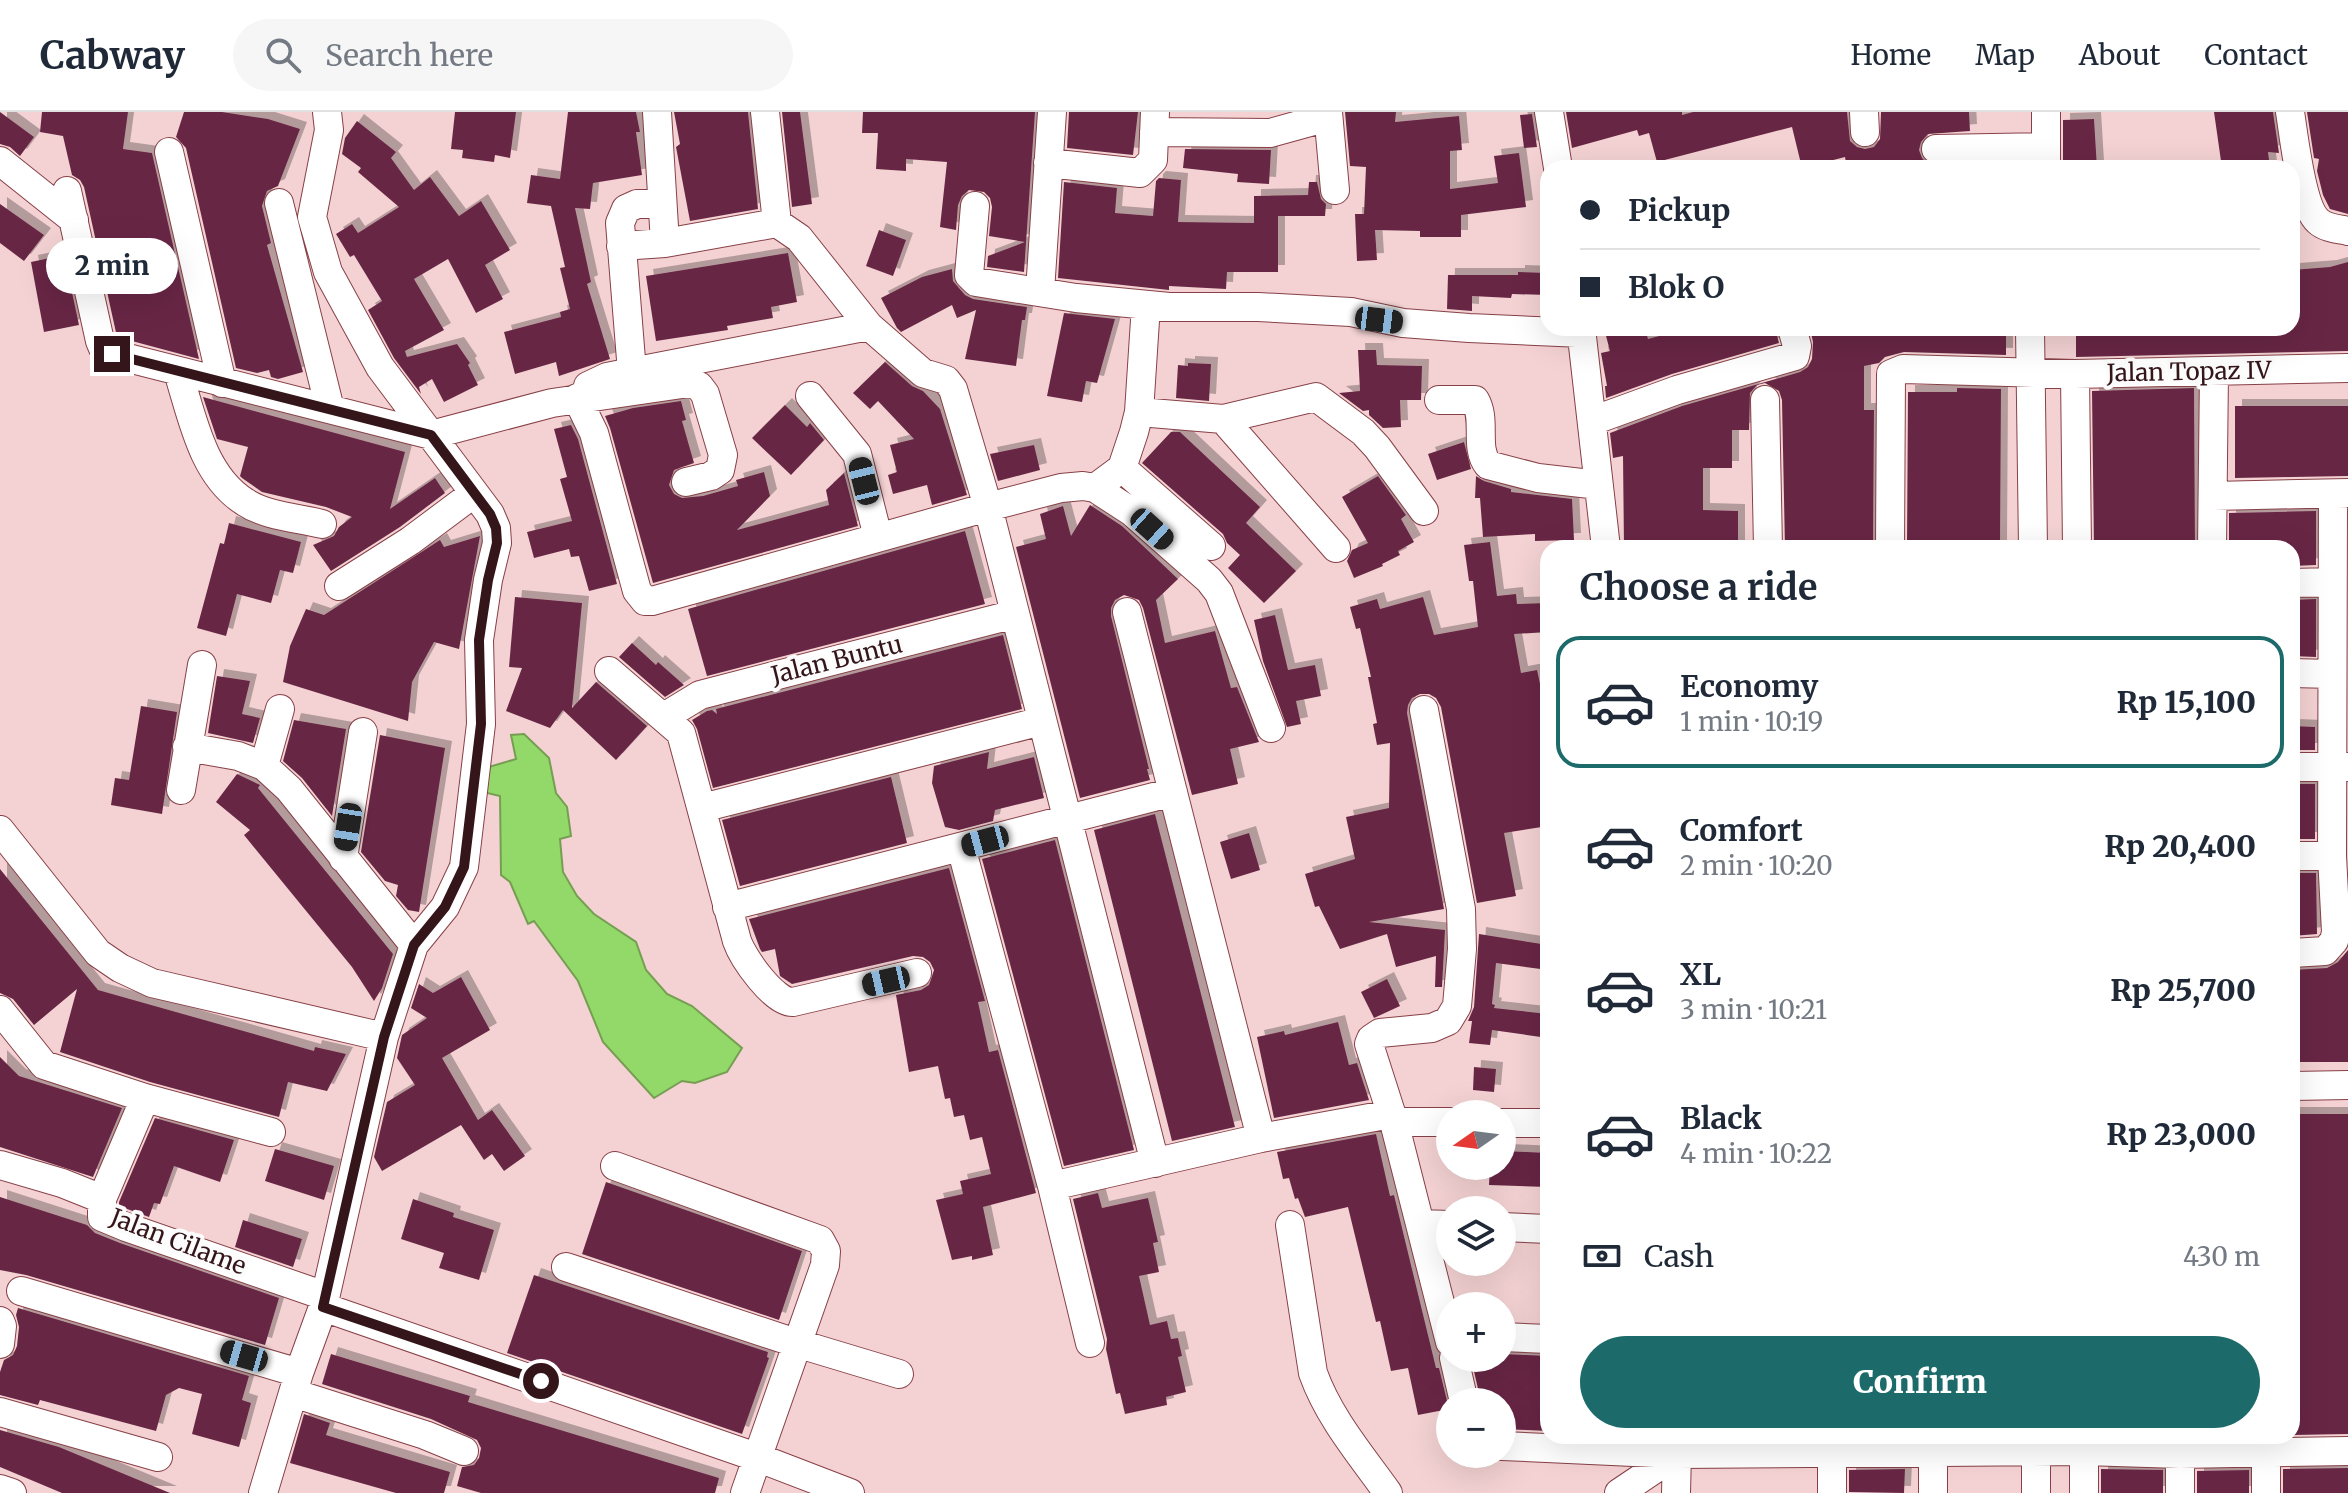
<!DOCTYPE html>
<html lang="en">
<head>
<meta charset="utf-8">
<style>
  body { margin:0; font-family:Merriweather,serif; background:#f6f6f7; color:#1f2937; height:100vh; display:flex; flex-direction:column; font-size:30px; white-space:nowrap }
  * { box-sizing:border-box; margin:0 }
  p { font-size:26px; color:#747a83 }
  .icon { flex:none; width:44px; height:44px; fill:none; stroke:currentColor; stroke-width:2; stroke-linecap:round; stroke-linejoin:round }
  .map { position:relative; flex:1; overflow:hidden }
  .side { position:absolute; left:1540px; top:428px; width:760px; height:904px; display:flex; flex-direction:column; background:#fff; border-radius:24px; box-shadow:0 8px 32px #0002 }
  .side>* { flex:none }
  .banner { position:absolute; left:1540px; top:48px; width:760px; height:176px; border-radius:24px; box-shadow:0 8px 32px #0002; display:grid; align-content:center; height:176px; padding:0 40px; background:#fff }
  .needle { width:52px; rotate:256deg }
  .controls { position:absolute; left:1436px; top:988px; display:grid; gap:16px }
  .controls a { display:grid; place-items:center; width:80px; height:80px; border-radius:50%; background:#fff; box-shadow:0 8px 32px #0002; font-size:40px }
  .end { position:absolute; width:36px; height:36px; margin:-18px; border:10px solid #341519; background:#fff; box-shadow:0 0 0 4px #fff }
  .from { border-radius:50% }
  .bubble { position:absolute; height:56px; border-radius:28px; background:#fff; box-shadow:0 8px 32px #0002; font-size:26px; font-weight:800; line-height:56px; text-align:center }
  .car { position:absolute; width:24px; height:48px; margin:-24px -12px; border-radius:10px; box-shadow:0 0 6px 2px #0007; background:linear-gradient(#222 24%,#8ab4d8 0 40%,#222 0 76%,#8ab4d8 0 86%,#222 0) }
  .banner b { display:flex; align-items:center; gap:28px; height:76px; font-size:30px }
  .banner b+b { border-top:2px solid #e0e1e3 }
  .banner i { width:20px; height:20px; background:#1f2937 }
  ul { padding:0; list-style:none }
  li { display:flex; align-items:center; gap:24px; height:132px; margin:0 16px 12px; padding:0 24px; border:4px solid transparent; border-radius:24px }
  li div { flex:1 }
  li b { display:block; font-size:30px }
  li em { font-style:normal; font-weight:800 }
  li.selected { border-color:#1d6a6a }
  li>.icon { width:72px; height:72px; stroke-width:1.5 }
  h2 { padding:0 40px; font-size:36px; line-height:96px }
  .pay { display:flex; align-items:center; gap:20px; height:88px; padding:0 40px; font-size:30px }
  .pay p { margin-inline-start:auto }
  .cta { display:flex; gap:16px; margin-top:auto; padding:16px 40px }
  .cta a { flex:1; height:92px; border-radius:48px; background:#1d6a6a; color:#fff; font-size:32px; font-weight:800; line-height:92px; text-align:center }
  header { display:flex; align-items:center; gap:48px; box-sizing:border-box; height:112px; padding:0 40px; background:#fff; border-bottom:2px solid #e0e1e3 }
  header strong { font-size:38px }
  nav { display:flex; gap:44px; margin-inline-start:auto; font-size:28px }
  .search { width:560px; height:72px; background:#f6f6f7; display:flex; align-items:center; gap:20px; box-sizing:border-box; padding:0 28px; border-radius:44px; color:#747a83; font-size:30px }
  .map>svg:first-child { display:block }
</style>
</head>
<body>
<header>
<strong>Cabway</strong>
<div class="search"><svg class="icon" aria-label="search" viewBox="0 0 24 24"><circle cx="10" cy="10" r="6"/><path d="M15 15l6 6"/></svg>Search here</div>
<nav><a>Home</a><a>Map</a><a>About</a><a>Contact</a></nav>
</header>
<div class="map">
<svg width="2348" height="1381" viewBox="0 0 2348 1381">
  <defs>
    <filter id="shadow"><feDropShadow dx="7" dy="-7" stdDeviation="0" flood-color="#0004"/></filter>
  </defs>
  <rect width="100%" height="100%" fill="#f4d2d3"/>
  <path fill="#93d96a" stroke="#769e52" stroke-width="2" d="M524,622L549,646L556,681L567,695L571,724L560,727L563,760L577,784L594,802L636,830L646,858L667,882L692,894L742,936L727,960L695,971L682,969L654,986L603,930L578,869L534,809L528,812L510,770L501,763L500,684L487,681L482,657L516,647L511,623Z"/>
  <path fill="#682845" filter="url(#shadow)" d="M0,0L34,25L20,44L10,35L0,32Z
    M42,0H128L123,37L152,41L199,247L117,225L84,75L80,68L72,63L63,24L40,20Z
    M184,0H222L268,7L300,17L278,74L267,79L262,94L271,131L267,133L303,260L278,267L271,265L269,258L257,261L236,256L186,36L176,25Z
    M455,0H516L510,46L495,43L494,50L462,46L463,38L451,37Z
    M568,0H636L640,20H636L642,63L593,71L590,97L575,96L591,170L587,172L610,247L559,264L556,250L515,262L504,220L561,205L560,200L570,197L560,156L565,155L551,94L527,91L531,63L560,67Z
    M674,0H748L758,97L690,109L676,35L680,32Z
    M782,0H800L812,92L792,95Z
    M863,0H1035L1024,160L987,155L988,144L1025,130L989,124L992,95L990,86L984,80L969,78L962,84L958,93L956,118L940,115L947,50L906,47V59L876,57L878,21H862Z
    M1069,0H1138L1133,43L1067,36Z
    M1345,0H1396L1395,10L1459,4L1462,38L1450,39V77L1498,71L1494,44L1519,41L1526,95L1461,103V125H1420V119L1375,118L1377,148L1357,149L1355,102H1364L1366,55L1350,54Z
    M1566,0H1682V3L1693,0H1847L1850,29L1857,35L1865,37L1874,35L1880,27L1881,0H1969L1970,19L1928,22L1921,30L1919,38L1922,46L1928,52L1970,53V56H1847L1845,45L1802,56L1792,15L1657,50L1649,21L1639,24L1637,18L1572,36Z
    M2214,0H2273L2279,41L2268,40L2270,56H2222Z
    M2307,0H2348V102L2330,97L2323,83L2317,59L2319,47L2314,46Z
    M1532,2L1537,35L1524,36L1520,3Z
    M2094,7L2097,56H2063V8Z
    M357,9L396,40L391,46L414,78L430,65L459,104L481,89L510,138L485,153L503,187L476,201L448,147L414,167L444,218L405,239L407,245L457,232L470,251L468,253L478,273L444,290L432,267L419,275L421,282L394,246L368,198L382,189L354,143L350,145L336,122L352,112L358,121L399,95L358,60L361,56L342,42L345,26Z
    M1185,37L1271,38L1269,72L1237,70L1238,62L1183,56Z
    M1159,66L1181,68L1178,110L1254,111V84L1308,83L1309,70H1317L1321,87L1326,92L1325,104H1278V160H1227L1226,177L1169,174V178L1058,166L1064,70L1117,76L1115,101L1153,104L1156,69Z
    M0,92L44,123L24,149L0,131Z
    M879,118L906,128L893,164L866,154Z
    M788,141L797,190L771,195L773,206L727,214L728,218L656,229L646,164Z
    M64,143L79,213L44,220L31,150Z
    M2348,150V239L2076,245V216H2292V158L2330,155Z
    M952,157L953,169L965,183L973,187L1027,195L1025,208H1022L1016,254L965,247L976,198L957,206L952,193L901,220L897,216L881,186L922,165Z
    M1518,160L1548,161V183L1512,182L1511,186L1472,184V199L1447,197L1448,163H1518Z
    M1064,201L1115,207L1097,271L1086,269L1082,290L1047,284Z
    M1620,216H1645L1648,227L1689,216H1775L1779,231L1672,262L1606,286L1605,274H1607L1601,241L1610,239L1605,220Z
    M1810,216H1866L1867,221L1885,217L2006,216V243L1904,240L1885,245L1879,251L1864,254V298H1874L1873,436H1785L1782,288L1779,279L1765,271L1757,273L1750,281L1749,318H1732V356H1703V398L1738,399V436H1624L1623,344L1613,346L1610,321L1682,294L1800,260L1808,255L1812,247L1813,230Z
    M1358,238H1376L1377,253L1422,254L1421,288H1400L1401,315L1383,316L1369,303V298L1363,299L1339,281L1360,279Z
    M885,250L912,274L923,279L940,297L967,383L932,393L927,373L893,382L888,363L897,360L890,333L914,327L878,289L870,297L853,281Z
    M1188,251L1211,252L1209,289L1176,286L1178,253L1188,254Z
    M1957,276L2001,277L2000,436H1907L1908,280H1957Z
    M2194,276L2195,436H2094L2092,279Z
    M203,285L405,340L390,397L435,366L445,381L400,415L331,459L313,433L334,424L339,415L352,405L326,395L262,380L242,366L240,364L248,335L217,327Z
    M681,289L686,308L682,309L694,351L674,358L669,373L674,382L682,386L703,384L738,374L736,368L764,360L770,384L737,418L829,393L826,378L844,361L858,414L653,471L610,316L605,304L633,296Z
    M785,293L807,315L810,311L824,328L791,363L752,326Z
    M2235,294H2348V364L2235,366Z
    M571,313L578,327L617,472L589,479L579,444L571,445L569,437L534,446L527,420L572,409L560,367L567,365L554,317Z
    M1171,320H1180L1260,395L1246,411L1296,459L1264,491L1228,456L1240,443L1227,431L1223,422L1142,351Z
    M1464,330L1471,357L1437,368L1428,342Z
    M1034,333L1040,358L998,369L990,342Z
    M1378,364L1406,403L1401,407L1414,430L1398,439L1400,443L1382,452L1383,454L1354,466L1347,449L1352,438L1368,431L1342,385Z
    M1476,364L1484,369L1511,377V380L1572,387L1574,428L1535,429V422L1483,425L1480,386H1475Z
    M1090,393L1122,414L1178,467L1156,488L1165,531L1215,519L1231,576L1237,575L1259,630L1230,637L1238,672L1192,683L1143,496L1139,488L1124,483L1115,488L1111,496V504L1149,657H1147L1150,668L1080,686L1016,435L1046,427L1040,402L1063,394L1071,424Z
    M2316,399V453L2292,454V436H2229V401Z
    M229,411L301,430L293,461L280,458L271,491L237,482L226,524L197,516L220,431L224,432Z
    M965,419L985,492L707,564L688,497Z
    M480,424L459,537L434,530L412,570L408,609L283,570L290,534L306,497L324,503L440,428L444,435Z
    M1490,430L1497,484L1516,482L1517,492L1548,491V520L1514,522L1521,561L1537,558L1548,608V714L1504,721L1516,784L1477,791L1441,595L1436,586L1429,582H1420L1412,586L1408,593L1407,601L1444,797L1369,810L1445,818L1442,875H1435L1436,844L1396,855L1387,822L1340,837L1319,794L1315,795L1305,762L1355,747L1346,705L1389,696L1390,631L1377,633L1373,612L1377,611L1368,565H1371L1360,516L1356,517L1350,495L1377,487L1380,497L1423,485L1434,523L1478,515L1473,469H1469L1464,433Z
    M515,485L582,491L572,596L596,570L647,614L616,648L563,598L550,616L506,599L522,556L509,555Z
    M2316,487V545L2292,544V488Z
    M1275,503L1288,558L1315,553L1321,584L1296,589L1301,612L1287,615L1263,549L1254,508Z
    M1003,523L1022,597L713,676L697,617L692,608L707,599L712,598L717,602L716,597Z
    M632,531L656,553L658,550L684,573L665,585L619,545Z
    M217,564L250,569L242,602L260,606L253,631L208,621Z
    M141,594L177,600L162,702L111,693L115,666L129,668Z
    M294,608L346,617L332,704L302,666L283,649Z
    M2292,614L2315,615V638H2292Z
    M380,623L445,636L419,800L408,798L396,784L398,773L385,769L361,740Z
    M989,640L987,657L1034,645L1044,686L995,698L993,709L959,718L945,715L932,671L934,654Z
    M237,662L260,673L258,676L393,842L382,876L374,889L352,855L244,723L250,718L216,690Z
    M891,665L907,731L740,774L722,708Z
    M2292,672H2315V727H2292Z
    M1155,702L1235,1015L1172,1029L1094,718Z
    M1249,721L1260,758L1231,767L1220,730Z
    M1055,728L1134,1038L1064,1054L982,747Z
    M949,756L985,889L978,890L989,940L998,938L1036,1081L983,1095L993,1143L972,1148V1144L952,1148L936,1088L963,1082L960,1069L991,1062L982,1025L970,1028L964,1003L954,1005L950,986L945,987L938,954L909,960L896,883L921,878L929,873L934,858L930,850L923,845L913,844L792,872L780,864L775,837L762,840L760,837L749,807Z
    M0,757L98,878L314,939L315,935L346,942L327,979L288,970L279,1005L150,970L60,940L77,877L34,913L13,887L0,881Z
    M2292,761H2316L2317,822L2292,824Z
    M1479,822L1548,833V858L1496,851L1492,892L1495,893L1494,896L1548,902V926L1492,918L1490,933L1469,931L1472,909H1468L1474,895Z
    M2348,838V950H2292V858L2327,856L2338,850Z
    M461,865L490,918L442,946L478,1008L492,998L525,1044L504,1059L492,1042L484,1048L461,1013L382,1059L374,1045L387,990L415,973L397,946L402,923L427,906L411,896L419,872L433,881Z
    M1387,867L1400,894L1374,906L1361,880Z
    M1338,910L1349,953L1357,951L1369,988L1274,1006L1257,925L1284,919L1285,923Z
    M0,945L19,964L122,996L93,1065L0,1035Z
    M1474,955L1496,957L1494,980L1473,978Z
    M2292,1002H2348V1322L2292,1323Z
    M155,1006L234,1028L220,1070L174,1054L160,1092L154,1091L149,1105L119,1094V1090Z
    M1376,1022L1390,1084L1394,1083L1436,1256H1439L1449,1297L1418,1303L1408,1256L1391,1259L1380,1209L1376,1210L1348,1095L1305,1105L1298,1086L1295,1087L1289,1066L1283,1067L1277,1040Z
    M275,1037L334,1054L324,1088L265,1069Z
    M1502,1039L1548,1041V1075L1489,1073L1490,1054H1502Z
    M606,1070L802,1139L779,1208L582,1142Z
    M1098,1081L1102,1096L1148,1086L1158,1130L1153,1131L1159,1160L1139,1164L1150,1213L1167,1209L1171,1227L1178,1226L1182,1244L1178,1245L1186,1280L1166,1285L1167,1293L1125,1302L1120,1281L1116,1282L1106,1237L1107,1227L1073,1087Z
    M0,1085L87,1113L95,1121L120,1131L279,1186L265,1233L26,1163L0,1158Z
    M413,1087L454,1101L453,1105L494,1118L479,1168L439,1156L444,1141L401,1127Z
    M243,1108L302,1127L293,1155L235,1135Z
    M534,1163L768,1240L767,1245L769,1246L742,1322L507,1241Z
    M18,1196L249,1264L242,1288L251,1291L239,1335L192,1322L202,1282L179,1276L166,1283L156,1319L40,1288L38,1293L0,1283V1260L4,1248L13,1243L17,1234L19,1215L16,1203Z
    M331,1242L470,1284L468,1290L719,1366L715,1381H481L457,1374L462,1355L474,1353L479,1346L481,1336L477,1328L431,1307L322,1272Z
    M1502,1242L1548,1244V1319L1502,1317V1290H1481L1471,1246H1502Z
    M304,1302L330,1311L326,1323L450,1360L444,1381H396L290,1351Z
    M0,1318L59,1335L170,1381H62L0,1355Z
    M2348,1356V1381H2283V1357Z
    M1905,1357L1904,1381L1849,1380V1358Z
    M2101,1357L2163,1358V1381H2101Z
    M2249,1358V1381H2197V1359Z"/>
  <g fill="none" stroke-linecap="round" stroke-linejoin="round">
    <g stroke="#874047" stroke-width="30">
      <path id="minor" d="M657,0L665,131
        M765,0L777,111
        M1328,0L1335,78
        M1549,0L1558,56
        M1864,0L1865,20
        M2046,0V56
        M2290,0C2294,24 2301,94 2318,109C2325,116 2339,117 2348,119
        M1154,20L1270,21L1328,5
        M1936,37L2046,35
        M169,40L222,271
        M0,49L74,108
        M1048,51L1140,61L1153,48L1155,0
        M67,79L100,229L103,236L112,242L431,323L552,291L689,271L699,274L705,282L723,343L720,358L711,364L686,370
        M279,91L330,297
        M975,94L969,163L976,170L1076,186L1169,195H1258L1351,200L1403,211L1469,216L1582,221
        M621,134L665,131L777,111L799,126L869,214L923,261L946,268L953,277L988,395L1155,1051
        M1040,179L1052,0
        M1581,216L1606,436
        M2030,216L2033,436
        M178,260C192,304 202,363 245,390C266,404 298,406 322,412
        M632,260L620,111L626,97L637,92L662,91
        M2075,262L2077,436
        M588,274L607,265L632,260L869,214
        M810,284L857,342L878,425
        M577,286L594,321L637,479L645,489H652L988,395L1061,376L1083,374L1095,376L1132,400L1209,468L1219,481L1271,616
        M1439,288H1475C1487,308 1474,335 1488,353L1538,366L1599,373
        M1765,288L1768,436
        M1139,300L1223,307L1316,285L1363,320L1377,335L1424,399
        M1223,307L1336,436
        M1592,309L1677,278L1795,244L1797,234L1792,216
        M1122,356L1211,434
        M1095,376L1122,356L1134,320L1139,300L1146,193
        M2213,384L2348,381
        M1890,436L1891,262L1903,257L2075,262L2348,256
        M2212,436L2214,260
        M2292,471L2332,470
        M339,474L410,429L473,382
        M1127,500L1261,1026
        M609,559L681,621L737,829C743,846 774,891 793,890L917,861
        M2292,561L2332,562
        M1424,598L1461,797L1462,837L1457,894L1448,909L1432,916L1380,921L1371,927L1369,932L1394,1010L1450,1230
        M664,605L700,583L1015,502
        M187,635L238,644L264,654L289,677L414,833
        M264,654L280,597
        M2292,655H2348
        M181,678L202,553
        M702,696L1042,609
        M0,718L98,841L120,856L152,871L384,925
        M961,735L1052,1074L1090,1231
        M2292,744H2332
        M343,746L363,620
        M727,795L1173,680
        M2292,841L2325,839L2334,829L2336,820L2332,744L2333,382
        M0,898L44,953L145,986L271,1020
        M2292,974L2348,973
        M1394,1010H1450
        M1502,1011H1548
        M0,1053L62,1071L102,1087V1105L126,1115L325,1184
        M615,1054L820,1128L826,1139L825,1153L745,1381
        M1052,1074L1261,1026L1391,1002
        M102,1087L145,986
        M1420,1112L1450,1113
        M1290,1113L1313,1261C1329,1306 1361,1343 1388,1381
        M1502,1115L1548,1117
        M566,1155L796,1231L899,1262
        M21,1179L299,1261
        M323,1195L759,1346L850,1381
        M0,1209L2,1214L0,1232
        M1502,1225L1548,1227
        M1454,1246L1464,1290
        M293,1281L425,1323L464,1339
        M0,1300L158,1345
        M1933,1324V1381
        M2036,1324V1381
        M2084,1324V1381
        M2266,1324V1381
        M2180,1326V1381
        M1502,1334L1677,1342L2084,1339L2180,1342L2348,1339
        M0,1377L12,1381
        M263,1381L299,1261L323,1195L384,925L414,833L445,795L464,755L481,612L479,528L488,468L497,431L496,416L490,402L380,255L328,160L312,105L329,18L327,0
        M1619,1381L1677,1342
        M1676,1381L1677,1342
        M1832,1381V1324"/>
    </g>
    <use href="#minor" stroke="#fff" stroke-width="28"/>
  </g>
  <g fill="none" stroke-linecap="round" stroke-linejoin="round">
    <path stroke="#341519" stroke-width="10" d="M112,242L431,323L490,402L496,416L497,431L488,468L479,528L481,612L464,755L445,795L414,833L384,925L323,1195L541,1269"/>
  </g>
  <g text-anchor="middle" stroke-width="8" stroke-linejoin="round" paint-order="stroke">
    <g font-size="24" fill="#341519" stroke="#fcfcfc">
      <text transform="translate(2189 260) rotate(-1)" y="8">Jalan Topaz IV</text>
      <text transform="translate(837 548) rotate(-14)" y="8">Jalan Buntu</text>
      <text transform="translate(178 1130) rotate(21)" y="8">Jalan Cilame</text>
    </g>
  </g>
</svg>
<div class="controls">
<a><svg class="needle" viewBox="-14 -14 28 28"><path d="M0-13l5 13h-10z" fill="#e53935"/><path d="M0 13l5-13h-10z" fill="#747a83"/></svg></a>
<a><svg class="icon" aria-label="layers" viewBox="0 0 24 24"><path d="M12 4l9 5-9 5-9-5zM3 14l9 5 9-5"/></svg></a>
<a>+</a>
<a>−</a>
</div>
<i class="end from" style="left:541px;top:1269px"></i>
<i class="end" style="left:112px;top:242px"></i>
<div class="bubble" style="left:46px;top:126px;width:132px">2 min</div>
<i class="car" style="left:1379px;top:208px;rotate:97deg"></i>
<i class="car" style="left:864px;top:369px;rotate:346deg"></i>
<i class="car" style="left:1152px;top:417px;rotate:132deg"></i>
<i class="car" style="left:348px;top:715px;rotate:189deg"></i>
<i class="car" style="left:985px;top:729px;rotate:255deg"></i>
<i class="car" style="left:886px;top:869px;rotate:257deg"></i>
<i class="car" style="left:244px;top:1244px;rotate:286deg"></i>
<div class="banner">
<b><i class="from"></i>Pickup</b>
<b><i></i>Blok O</b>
</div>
<section class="side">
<h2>Choose a ride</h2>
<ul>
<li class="selected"><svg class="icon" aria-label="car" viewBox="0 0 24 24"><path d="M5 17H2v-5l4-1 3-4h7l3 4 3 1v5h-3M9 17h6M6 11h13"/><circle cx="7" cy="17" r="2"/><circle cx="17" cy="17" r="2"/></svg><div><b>Economy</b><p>1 min · 10:19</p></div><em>Rp 15,100</em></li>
<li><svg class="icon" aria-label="car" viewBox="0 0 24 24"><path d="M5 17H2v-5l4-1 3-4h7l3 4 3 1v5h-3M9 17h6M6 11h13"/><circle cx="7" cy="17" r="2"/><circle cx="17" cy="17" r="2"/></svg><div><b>Comfort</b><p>2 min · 10:20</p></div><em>Rp 20,400</em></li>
<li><svg class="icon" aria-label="car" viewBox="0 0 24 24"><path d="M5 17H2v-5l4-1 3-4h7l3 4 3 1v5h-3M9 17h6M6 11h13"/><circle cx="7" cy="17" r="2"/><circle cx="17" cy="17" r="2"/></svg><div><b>XL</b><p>3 min · 10:21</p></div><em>Rp 25,700</em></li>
<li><svg class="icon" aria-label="car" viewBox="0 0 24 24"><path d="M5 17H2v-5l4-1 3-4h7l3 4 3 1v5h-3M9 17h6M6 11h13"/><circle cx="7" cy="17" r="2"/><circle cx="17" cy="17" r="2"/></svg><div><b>Black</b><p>4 min · 10:22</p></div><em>Rp 23,000</em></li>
</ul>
<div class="pay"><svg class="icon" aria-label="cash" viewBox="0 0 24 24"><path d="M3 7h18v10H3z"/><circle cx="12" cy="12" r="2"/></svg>Cash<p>430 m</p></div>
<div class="cta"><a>Confirm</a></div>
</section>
</div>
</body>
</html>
